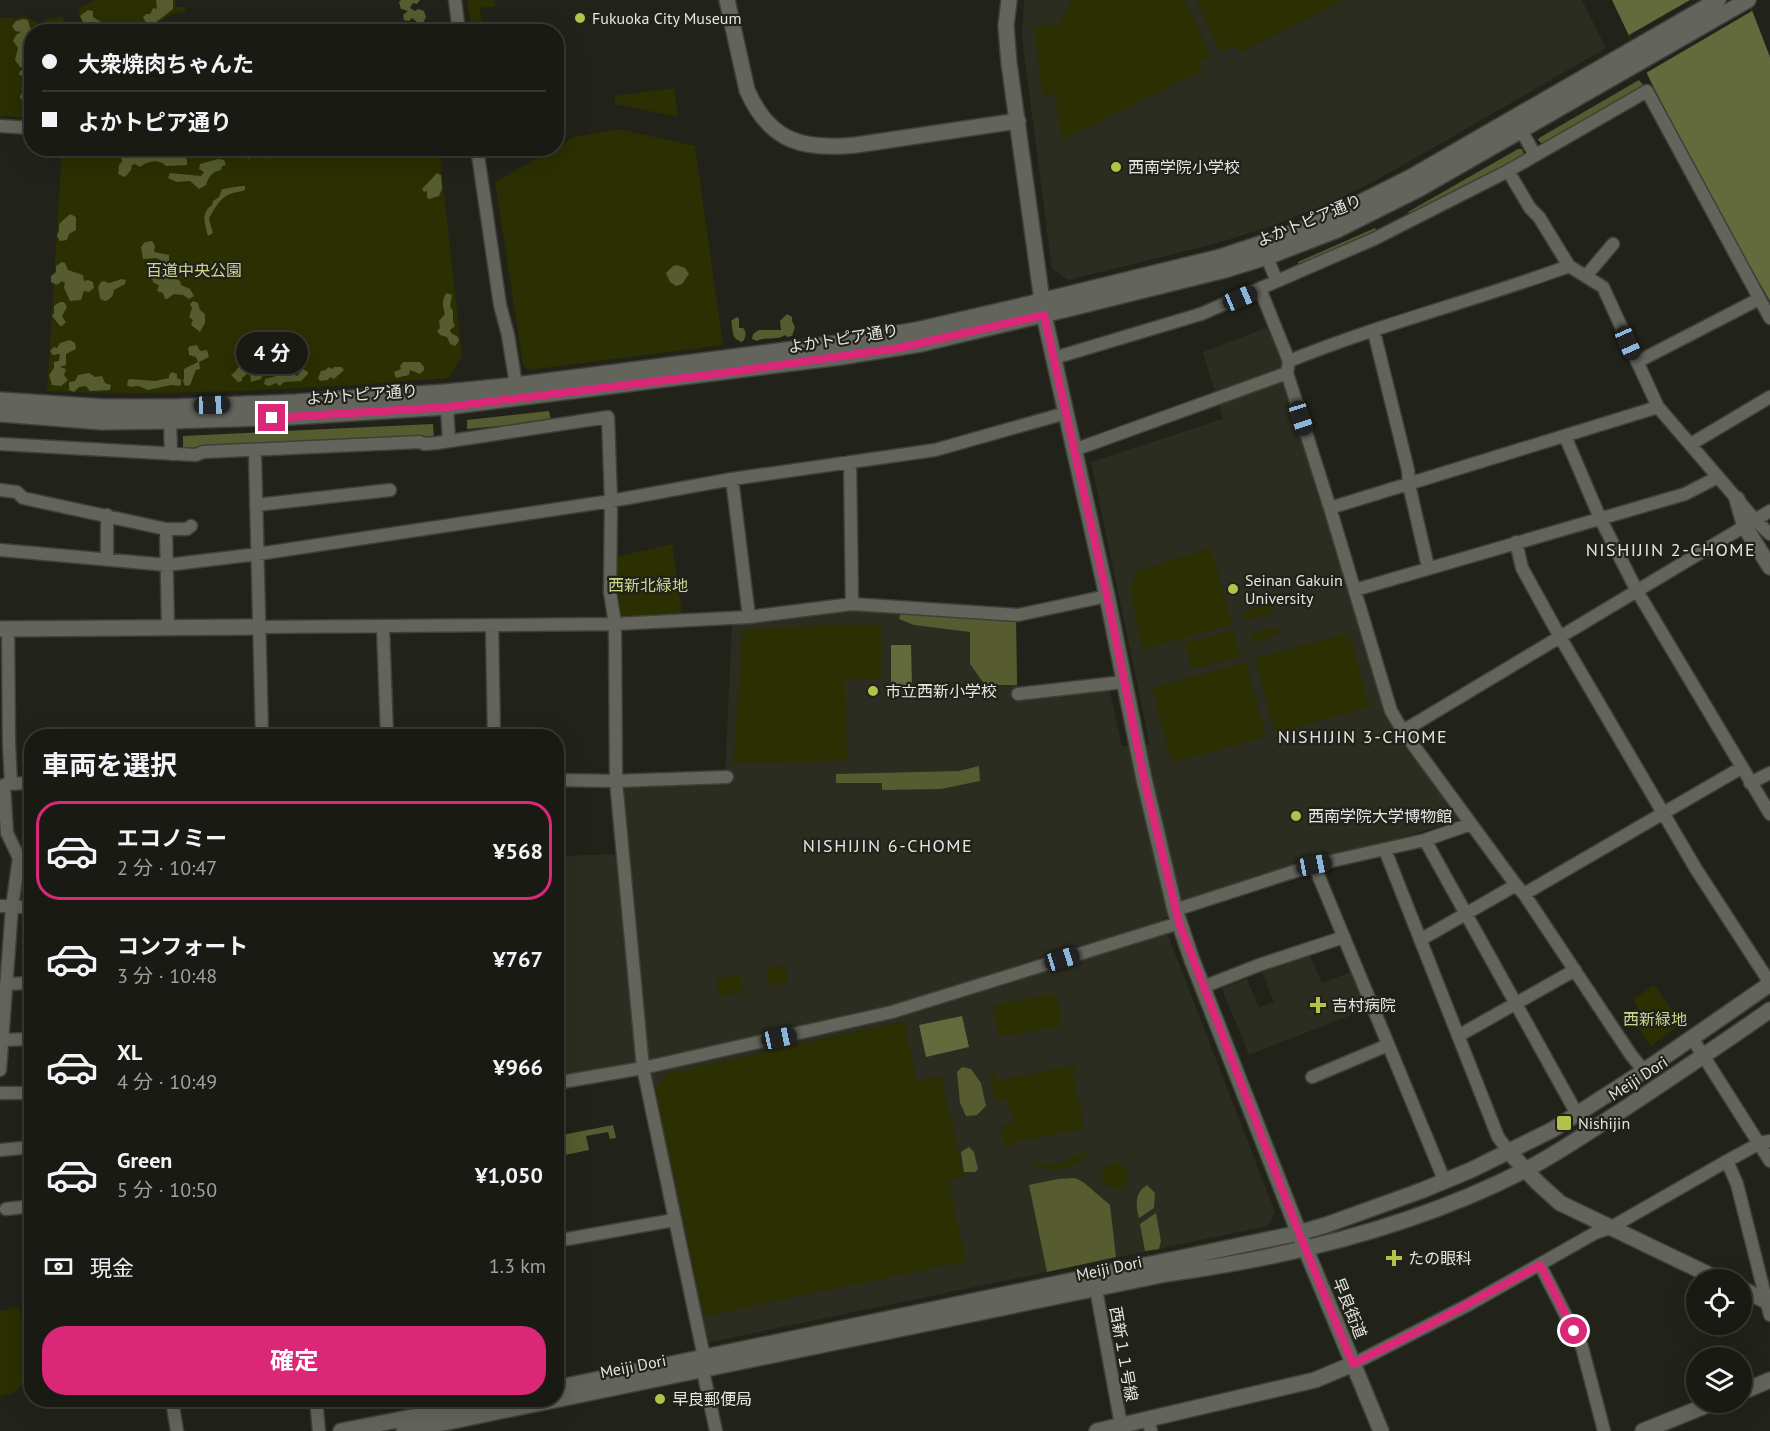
<!DOCTYPE html>
<html lang="ja">
<head>
<meta charset="utf-8">
<style>
  body { margin:0; font-family:"PT Sans","Noto Sans JP",sans-serif; background:#262722; color:#f1f3f6; height:100vh; display:flex; flex-direction:column; font-size:22px; white-space:nowrap }
  * { box-sizing:border-box; margin:0 }
  p { font-size:20px; color:#9fa1a0 }
  .icon { flex:none; width:33px; height:33px; fill:none; stroke:currentColor; stroke-width:2; stroke-linecap:round; stroke-linejoin:round }
  .map { position:relative; flex:1; overflow:hidden }
  .sheet { position:absolute; left:24px; top:729px; width:540px; height:678px; display:flex; flex-direction:column; background:#191a14; border-radius:24px; box-shadow:0 6px 24px #0002,0 0 0 2px #373834 }
  .sheet>* { flex:none }
  .guide { position:absolute; left:24px; top:24px; width:540px; height:132px; border-radius:24px; box-shadow:0 6px 24px #0002,0 0 0 2px #373834; display:grid; align-content:center; height:132px; padding:0 18px; background:#191a14 }
  .fabs { position:absolute; left:1686px; top:1269px; display:grid; gap:12px }
  .fabs a { display:grid; place-items:center; width:66px; height:66px; border-radius:50%; background:#191a14; box-shadow:0 6px 24px #0002,0 0 0 2px #373834; font-size:30px }
  .end { position:absolute; width:27px; height:27px; margin:-14px; border:8px solid #db2777; background:#fff; box-shadow:0 0 0 3px #fff }
  .from { border-radius:50% }
  .bubble { position:absolute; height:42px; border-radius:21px; background:#191a14; box-shadow:0 6px 24px #0002,0 0 0 2px #373834; font-size:20px; font-weight:700; line-height:42px; text-align:center }
  .car { position:absolute; width:18px; height:36px; margin:-18px -9px; border-radius:8px; box-shadow:0 0 4px 2px #0007; background:linear-gradient(#222 24%,#8ab4d8 0 40%,#222 0 76%,#8ab4d8 0 86%,#222 0) }
  .guide b { display:flex; align-items:center; gap:21px; height:57px; font-size:22px }
  .guide b+b { border-top:2px solid #373834 }
  .guide i { width:15px; height:15px; background:#f1f3f6 }
  ul { padding:0; list-style:none }
  li { display:flex; align-items:center; gap:18px; height:99px; margin:0 12px 9px; padding:0 6px; border:3px solid transparent; border-radius:24px }
  li div { flex:1 }
  li b { display:block; font-size:22px }
  li em { font-style:normal; font-weight:700 }
  li.active { border-color:#db2777 }
  li>.icon { width:54px; height:54px; stroke-width:1.5 }
  h2 { padding:0 18px; font-size:27px; line-height:72px }
  .pay { display:flex; align-items:center; gap:15px; height:66px; padding:0 18px; font-size:22px }
  .pay p { margin-inline-start:auto }
  .cta { display:flex; gap:12px; margin-top:auto; padding:12px 18px }
  .cta a { flex:1; height:69px; border-radius:24px; background:#db2777; color:#fff; font-size:24px; font-weight:700; line-height:69px; text-align:center }
  .map>svg:first-child { display:block }
</style>
</head>
<body>
<div class="map">
<svg width="1770" height="1431" viewBox="0 0 1770 1431">
  <rect width="100%" height="100%" fill="#21231b"/>
  <path fill="#2b2d20" d="M1024,0H1582L1606,48L1426,152L1365,186L1327,204L1269,227L1218,243L1068,280L1052,269L1022,37Z
    M1271,326L1285,360L1286,382L1385,716L1407,750L1465,819L1191,899L1158,923L893,1007L659,1058L557,1077L556,856L626,854L621,784L725,779L732,621L852,609L1016,618L1018,694L1106,689L1110,692L1122,746L1150,745L1091,462L1223,419L1203,352Z
    M1161,932L1168,935L1275,1212L1268,1226L706,1343L650,1075L654,1069L902,1014Z
    M1309,953L1322,983L1354,971L1369,1008L1249,1055L1222,989L1247,979L1259,1008L1274,1002L1262,972Z"/>
  <path fill="#2b2f01" d="M94,0H175L176,7H185L186,11L170,15L154,25L164,31H155L143,22L136,26L137,31L95,32L94,29L85,28L77,10Z
    M467,0H494L495,6L480,8L483,31H472Z
    M1072,0H1184L1211,56L1199,63L1203,70L1062,140L1055,94L1043,96L1034,28L1059,23Z
    M1196,0H1343L1239,53L1236,46L1221,52Z
    M24,16L38,23V31L32,32L31,118L0,116V17L16,19Z
    M61,16L77,31H44L43,20Z
    M674,88L678,117L615,104L614,96Z
    M619,129L695,146L723,345L529,370L523,365L495,182L553,149L556,148L557,147L574,137Z
    M62,149H439L462,356L449,378C315,388 181,397 47,391Z
    M672,544L682,613L621,619L615,557Z
    M1211,548L1232,625L1142,649L1130,589L1137,571Z
    M1269,604L1272,613L1245,620L1243,612Z
    M839,625L881,626V679L845,680L847,760L733,763L743,629Z
    M1277,627L1279,635L1253,642L1251,634Z
    M1233,630L1240,656L1192,669L1185,643Z
    M1349,633L1369,707L1275,733L1255,658Z
    M1246,662L1266,737L1172,762L1152,688Z
    M784,965L788,982L770,986L766,969Z
    M740,974L744,992L720,997L716,979Z
    M1654,985L1682,1023L1651,1046L1629,1014L1638,1008L1633,999Z
    M1056,994L1062,1025L999,1037L993,1005Z
    M904,1021L917,1081L941,1076L964,1176L948,1180L966,1261L704,1316L656,1089L667,1074Z
    M1075,1065L1076,1069L1072,1070L1084,1128L1011,1143V1147L1005,1148L1001,1126L1014,1123L1008,1098L996,1101L990,1074H995L997,1081Z
    M1093,1152C1070,1169 1056,1175 1029,1163L1045,1165L1059,1163L1072,1158L1076,1155Z
    M1102 1176a13 13 0 1 1 26 0a13 13 0 1 1-26 0Z
    M19,1307C24,1334 42,1394 0,1396V1311Z"/>
  <path fill="#565c2f" d="M156,0H173V9L155,23H146L143,17L146,14H150L153,8L157,9Z
    M401,0H420L417,4L413,3L410,8L415,11L418,9L424,11L426,17L422,25L427,28L428,31H416L419,26L417,22L412,18L409,21L404,20L403,15L408,11L401,9L399,2Z
    M88,10L93,11V17L101,22L105,30L111,29L116,31H96L93,26L84,24L80,16Z
    M23,19L28,20L30,28L36,31L32,32L31,37L26,36L28,41L26,47L32,45V105L29,106L20,98L21,94L25,92L21,88L25,86L27,89L30,85L28,83L23,82L24,76L19,75L20,71L24,68L20,67L15,60L18,48L13,41L16,35L21,32L15,31L12,26L16,21Z
    M1639,80L1643,85L1542,144L1538,140L1539,138Z
    M156,148L178,150L179,153L175,158H185L187,160V165L166,166C160,158 147,161 140,167L135,164L132,165L131,170L125,177L118,174L119,165L122,162L121,156L129,151L134,153C141,149 149,154 156,148Z
    M232,149L271,148V149L265,152L269,156L267,159L259,152L252,153V156L249,159L236,154V150Z
    M1518,149H1522L1525,158L1412,217L1408,212Z
    M218,159L224,160L226,165L222,166L221,170C213,172 209,175 206,185L199,189L190,181L177,182L168,178L170,173L201,176L204,172L199,169L200,164Z
    M437,173L441,175L442,189L439,196L429,199L427,197V191L424,192L422,189Z
    M242,186H245V190C240,192 235,192 230,194C220,198 213,210 209,219L213,233L208,236C205,225 200,213 212,205L213,201L219,197L222,189Z
    M70,214L76,217V230L69,234L67,240L60,241L57,236L59,230V224Z
    M1375,228L1378,233L1299,267L1298,262Z
    M152,241L155,246L154,252L169,255V264L156,258L143,259L141,247L145,242Z
    M62,262L65,263L68,270L83,275L84,281L88,280L93,282L94,288L89,292L84,291L81,300L70,301L64,288L65,283L62,281L57,285L51,282V276L56,272V266Z
    M677,265L685,268L689,274L682,284L676,286L670,282L666,273L673,266Z
    M160,269L180,281L181,285L190,289L194,296L189,299L183,295L174,294L167,299H165L163,293L157,291L159,285L154,283L152,279Z
    M122,279L126,280L125,284L114,290C114,295 110,300 105,301L100,299L98,287L101,282L104,281L109,283Z
    M447,293L452,295L450,306L453,311V321L455,326L450,330L451,333L458,337L459,341L455,346L450,344L447,337L440,335L437,331L440,328L439,321L445,314C443,308 441,298 447,293Z
    M193,301L198,303L200,310L205,314V323L200,332L191,325L193,320L189,317L192,308L190,304Z
    M60,302H64L67,307L62,316L66,322L62,326H60L52,316L54,313V306Z
    M787,314L792,317V321L795,327L792,336L787,337L785,335C777,341 765,336 757,341L752,339L753,334L759,330H781L780,321Z
    M737,317L739,319V328H743C747,331 746,339 742,342C730,338 734,331 731,321Z
    M70,340L75,343L76,349L66,354V365L60,367L66,369L64,375L68,380L61,386L52,385L49,375L54,368V362L59,361L60,354L53,355L50,351L54,347L57,348L60,343Z
    M197,345L200,351L207,350L209,357L199,362L200,369L196,370L190,385L185,386L183,381L184,378V369L198,362L196,357L189,355L188,348L190,346Z
    M403,362H420L424,367V370L420,374L410,370L409,375L396,378L394,372L401,369L400,366Z
    M240,365L248,370L251,369L255,373L260,372L262,376L261,379L251,382L250,375L247,374L242,378V381L238,382L231,375L235,372Z
    M328,367L332,369L334,367H342L344,370L334,379L330,377L328,380L320,381L318,378L321,371L326,370Z
    M303,369L308,372V374L301,381L284,382L280,386L276,383L269,386L264,384L265,379C274,377 281,373 290,376L293,374L297,376Z
    M172,372L177,374V378L181,380V385L178,386L171,385L148,390L138,386L130,387L127,385L128,380L130,379L155,381L169,378V375Z
    M89,373L95,377L102,376L105,383L111,385L110,390L90,391L86,386L79,387L74,392L69,390V382L75,381L78,375Z
    M549,411L551,421L467,429V420Z
    M433,424L434,438L183,449V436Z
    M901,612L1016,618L1017,685H985L970,664V632L914,625L899,619Z
    M979,766L980,781L941,789L882,790V783H836V774L959,771Z
    M962,1067L971,1069L981,1083L986,1106L977,1115L966,1116L960,1103L957,1072Z
    M613,1125L616,1138L610,1139L608,1132L586,1136L589,1150L560,1156L557,1136Z
    M969,1147L974,1152L978,1169L975,1172H964L961,1152Z
    M1075,1178L1083,1182L1110,1205L1116,1257L1047,1272L1029,1185L1058,1179Z
    M1147,1185L1155,1193L1154,1208L1139,1218C1136,1205 1134,1193 1147,1185Z
    M1156,1213L1161,1241L1159,1249L1145,1251L1140,1224Z"/>
  <path fill="#636a3c" d="M1612,0H1748L1770,57V301L1719,213L1651,82Z
    M891,645H911L912,688H891Z
    M962,1016L969,1047L926,1057L919,1025Z"/>
  <path fill="#21231b" d="M1690,0H1748L1752,11L1646,73L1629,35Z"/>
  <g fill="none" stroke-linecap="round" stroke-linejoin="round">
    <g stroke="#3f403a" stroke-width="15">
      <path id="minor" d="M455,0L459,32
        M0,126L32,128
        M1521,130L1535,155
        M477,148L500,305L508,335L516,385
        M1508,171L1530,208L1539,217L1569,266L1603,287L1658,407L1755,520L1770,534
        M1267,257L1275,277L1279,279
        M1586,276L1613,244
        M1260,289L1289,361L1287,373L1330,508L1391,711L1403,731L1516,885L1524,894L1631,1055L1644,1071
        M1374,332L1408,470L1409,485L1428,567
        M1054,358L1201,314L1374,239L1508,171L1647,91L1770,318
        M1289,361C1380,324 1477,300 1569,266
        M1637,362L1759,299
        M447,407L449,441
        M170,421L171,454
        M1565,436L1600,518L1637,591L1770,814
        M0,444L196,455L203,452L420,442L424,444L437,443L608,417L611,501L610,592L615,624L616,781L643,1068L704,1357L703,1371L716,1431
        M1691,444L1770,397
        M1074,450L1287,373
        M255,455L262,736
        M850,462L852,604
        M732,479L749,617
        M0,490L17,492L23,498L166,529H187L191,526
        M256,505L390,490
        M1330,508L1658,407
        M166,529L168,627
        M1516,542L1522,568L1560,637L1696,869L1770,983
        M0,550L167,565L258,554L611,501L732,479L935,450L1066,413
        M107,558V515
        M1355,590L1685,494L1718,477
        M492,625L494,736
        M260,627L615,624L749,617L852,604L1018,615L1107,596
        M383,627L387,736
        M8,629L9,743L11,784
        M1018,694L1124,682
        M1403,731L1770,511
        M556,780L616,781L727,777
        M1750,783L1770,773
        M6,784L32,783
        M1425,840L1577,1114
        M1385,850L1498,1137L1509,1152
        M1314,865L1445,1182
        M1524,894L1741,768
        M0,906L32,907
        M1175,910L1314,865L1425,840L1471,824
        M1420,940L1516,885
        M6,984L32,983
        M1203,987L1259,965L1344,937
        M1458,1036L1575,970
        M1692,1038L1770,1161
        M2,1040L32,1039
        M0,1070L12,907L19,858L7,833L4,785
        M1312,1077L1388,1045
        M556,1083L643,1068L892,1012L1179,923
        M0,1093H32
        M0,1150L32,1147
        M1727,1161L1737,1184L1770,1315
        M6,1209L32,1206
        M556,1241L674,1220
        M1540,1265L1582,1347L1604,1431
        M1096,1289L1121,1425
        M30,1339H32
        M1353,1364L1468,1305L1595,1233L1610,1228L1727,1161L1760,1143L1770,1141
        M172,1400L177,1431
        M316,1400L319,1431
        M1148,1419L1151,1431"/>
    </g>
    <g stroke="#3f403a" stroke-width="18">
      <path id="tertiary" d="M727,0L747,90C770,143 804,150 856,145L1018,121
        M1009,0L1006,26L1009,63L1044,315L1107,596L1144,779L1175,910L1192,960L1299,1233L1381,1431
        M0,400L105,407H171L295,402L446,392L516,385L839,343L916,330L1016,307L1220,257L1301,230L1333,216L1411,177L1718,0
        M0,414L102,422L170,421L292,417L447,407L841,357L921,344L1068,309L1225,270L1267,257L1337,230L1419,189L1748,0
        M1737,499L1745,527L1770,567
        M0,629L260,627
        M1509,1152L1537,1182L1560,1203L1720,1280
        M1742,1289L1770,1303
        M556,1388L1204,1253L1299,1233L1326,1225L1423,1190L1471,1170L1552,1130L1644,1071L1770,984
        M1742,1392L1770,1380
        M341,1431L499,1400
        M404,1431L1166,1274C1290,1257 1415,1227 1527,1169C1562,1151 1594,1128 1627,1107C1675,1075 1723,1043 1770,1010
        M1097,1431L1315,1380L1353,1364
        M1643,1431L1715,1402"/>
    </g>
    <use href="#minor" stroke="#63655c" stroke-width="12"/>
    <use href="#tertiary" stroke="#63655c" stroke-width="15"/>
  </g>
  <g fill="none" stroke-linecap="round" stroke-linejoin="round">
    <path stroke="#db2777" stroke-width="8" d="M272,418L447,407L716,374L899,348L1044,315L1107,596L1144,779L1179,923L1299,1233L1353,1364L1418,1331L1540,1265L1574,1331"/>
  </g>
  <g fill="#b4c24a" stroke="#21231b" stroke-width="2">
    <circle cx="580" cy="18" r="6"/>
    <circle cx="1116" cy="167" r="6"/>
    <circle cx="1233" cy="589" r="6"/>
    <circle cx="873" cy="691" r="6"/>
    <circle cx="1296" cy="816" r="6"/>
    <path d="M1315 996h6v6h6v6h-6v6h-6v-6h-6v-6h6z"/>
    <rect x="1556" y="1115" width="16" height="16" rx="3"/>
    <path d="M1391 1249h6v6h6v6h-6v6h-6v-6h-6v-6h6z"/>
    <circle cx="660" cy="1399" r="6"/>
  </g>
  <g text-anchor="middle" stroke-width="4.5" stroke-linejoin="round" paint-order="stroke">
    <g font-size="16" fill="#e4e5e0" stroke="#21231b" text-anchor="start">
      <text x="592" y="24">Fukuoka City Museum</text>
      <text x="1128" y="173">西南学院小学校</text>
      <text x="1245" y="586">Seinan Gakuin<tspan x="1245" dy="18">University</tspan></text>
      <text x="885" y="697">市立西新小学校</text>
      <text x="1308" y="822">西南学院大学博物館</text>
      <text x="1332" y="1011">吉村病院</text>
      <text x="1578" y="1129">Nishijin</text>
      <text x="1408" y="1264">たの眼科</text>
      <text x="672" y="1405">早良郵便局</text>
    </g>
    <g font-size="16" fill="#e4e5e0" stroke="#21231b">
      <text transform="translate(1309 220) rotate(-22)" y="6">よかトピア通り</text>
      <text transform="translate(843 338) rotate(-9)" y="6">よかトピア通り</text>
      <text transform="translate(362 394) rotate(-4)" y="6">よかトピア通り</text>
      <text transform="translate(1638 1078) rotate(-33)" y="6">Meiji Dori</text>
      <text transform="translate(1109 1268) rotate(-12)" y="6">Meiji Dori</text>
      <text transform="translate(1350 1308) rotate(68)" y="6">早良街道</text>
      <text transform="translate(1124 1354) rotate(80)" y="6">西新１１号線</text>
      <text transform="translate(633 1366) rotate(-11)" y="6">Meiji Dori</text>
    </g>
    <g font-size="16" fill="#cbd68c" stroke="#21231b">
      <text x="194" y="276">百道中央公園</text>
      <text x="648" y="591">西新北緑地</text>
      <text x="1655" y="1025">西新緑地</text>
    </g>
    <g font-size="18" letter-spacing="1.5" fill="#e4e5e0" stroke="#21231b">
      <text x="1671" y="556">NISHIJIN 2-CHOME</text>
      <text x="1363" y="743">NISHIJIN 3-CHOME</text>
      <text x="888" y="852">NISHIJIN 6-CHOME</text>
    </g>
  </g>
</svg>
<div class="fabs">
<a><svg class="icon" aria-label="locate" viewBox="0 0 24 24"><circle cx="12" cy="12" r="6"/><path d="M12 2v4M12 18v4M2 12h4M18 12h4"/></svg></a>
<a><svg class="icon" aria-label="layers" viewBox="0 0 24 24"><path d="M12 4l9 5-9 5-9-5zM3 14l9 5 9-5"/></svg></a>
</div>
<i class="end from" style="left:1574px;top:1331px"></i>
<i class="end" style="left:272px;top:418px"></i>
<div class="bubble" style="left:236px;top:332px;width:72px">4 分</div>
<i class="car" style="left:1240px;top:298px;rotate:67deg"></i>
<i class="car" style="left:1628px;top:343px;rotate:156deg"></i>
<i class="car" style="left:212px;top:405px;rotate:88deg"></i>
<i class="car" style="left:1301px;top:418px;rotate:162deg"></i>
<i class="car" style="left:1314px;top:865px;rotate:79deg"></i>
<i class="car" style="left:1062px;top:959px;rotate:73deg"></i>
<i class="car" style="left:779px;top:1038px;rotate:78deg"></i>
<div class="guide">
<b><i class="from"></i>大衆焼肉ちゃんた</b>
<b><i></i>よかトピア通り</b>
</div>
<section class="sheet">
<h2>車両を選択</h2>
<ul>
<li class="active"><svg class="icon" aria-label="car" viewBox="0 0 24 24"><path d="M5 17H2v-5l4-1 3-4h7l3 4 3 1v5h-3M9 17h6M6 11h13"/><circle cx="7" cy="17" r="2"/><circle cx="17" cy="17" r="2"/></svg><div><b>エコノミー</b><p>2 分 · 10:47</p></div><em>¥568</em></li>
<li><svg class="icon" aria-label="car" viewBox="0 0 24 24"><path d="M5 17H2v-5l4-1 3-4h7l3 4 3 1v5h-3M9 17h6M6 11h13"/><circle cx="7" cy="17" r="2"/><circle cx="17" cy="17" r="2"/></svg><div><b>コンフォート</b><p>3 分 · 10:48</p></div><em>¥767</em></li>
<li><svg class="icon" aria-label="car" viewBox="0 0 24 24"><path d="M5 17H2v-5l4-1 3-4h7l3 4 3 1v5h-3M9 17h6M6 11h13"/><circle cx="7" cy="17" r="2"/><circle cx="17" cy="17" r="2"/></svg><div><b>XL</b><p>4 分 · 10:49</p></div><em>¥966</em></li>
<li><svg class="icon" aria-label="car" viewBox="0 0 24 24"><path d="M5 17H2v-5l4-1 3-4h7l3 4 3 1v5h-3M9 17h6M6 11h13"/><circle cx="7" cy="17" r="2"/><circle cx="17" cy="17" r="2"/></svg><div><b>Green</b><p>5 分 · 10:50</p></div><em>¥1,050</em></li>
</ul>
<div class="pay"><svg class="icon" aria-label="cash" viewBox="0 0 24 24"><path d="M3 7h18v10H3z"/><circle cx="12" cy="12" r="2"/></svg>現金<p>1.3 km</p></div>
<div class="cta"><a>確定</a></div>
</section>
</div>
</body>
</html>
